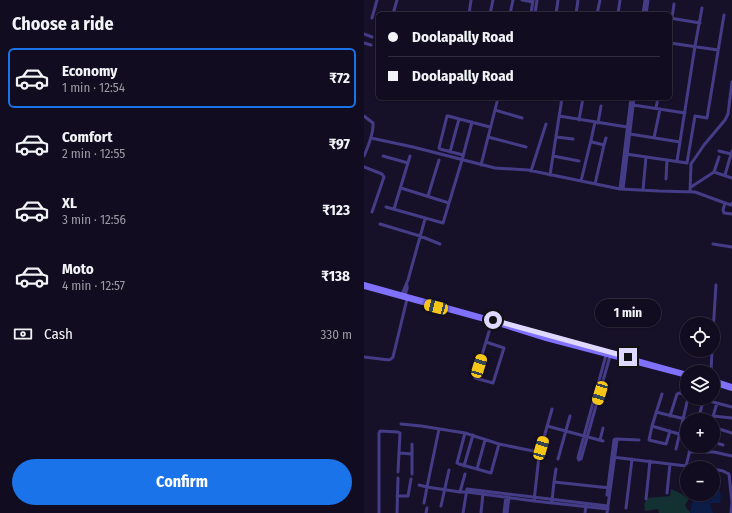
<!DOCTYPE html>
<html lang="en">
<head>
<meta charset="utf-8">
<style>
  body { margin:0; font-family:"Fira Sans Condensed",sans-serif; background:#1e1a2c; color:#f1f3f6; height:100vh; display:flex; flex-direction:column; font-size:15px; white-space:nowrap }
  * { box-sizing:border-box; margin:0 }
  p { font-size:13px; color:#9c9ba4 }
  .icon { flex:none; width:22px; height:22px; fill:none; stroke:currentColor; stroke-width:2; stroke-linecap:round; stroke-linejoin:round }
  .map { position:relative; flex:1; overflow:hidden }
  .details { display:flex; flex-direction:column; background:#110c1f; width:364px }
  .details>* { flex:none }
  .guide { position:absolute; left:12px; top:12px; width:296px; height:88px; border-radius:6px; box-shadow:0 1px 3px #0004,0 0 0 1px #302c3d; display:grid; align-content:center; height:88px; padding:0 12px; background:#110c1f }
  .controls { position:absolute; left:316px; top:317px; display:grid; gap:8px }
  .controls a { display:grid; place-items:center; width:40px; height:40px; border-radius:50%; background:#110c1f; box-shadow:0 1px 3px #0004,0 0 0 1px #302c3d; font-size:20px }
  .end { position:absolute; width:18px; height:18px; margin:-9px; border:5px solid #e0d9ff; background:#111; box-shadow:0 0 0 2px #111 }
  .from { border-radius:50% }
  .bubble { position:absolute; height:28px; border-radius:14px; background:#110c1f; box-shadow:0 1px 3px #0004,0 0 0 1px #302c3d; font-size:13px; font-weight:700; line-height:28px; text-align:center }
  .car { position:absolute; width:12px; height:24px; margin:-12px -6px; border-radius:5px; box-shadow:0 0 3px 1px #0007; background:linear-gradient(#f5c518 24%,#345 0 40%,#f5c518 0 76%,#345 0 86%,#f5c518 0) }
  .guide b { display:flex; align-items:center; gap:14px; height:38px; font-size:15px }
  .guide b+b { border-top:1px solid #302c3d }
  .guide i { width:10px; height:10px; background:#f1f3f6 }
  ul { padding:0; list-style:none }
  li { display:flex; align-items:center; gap:12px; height:60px; margin:0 8px 6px; padding:0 4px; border:2px solid transparent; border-radius:6px }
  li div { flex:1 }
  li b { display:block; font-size:15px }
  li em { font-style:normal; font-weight:700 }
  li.on { border-color:#1a73e8 }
  li>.icon { width:36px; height:36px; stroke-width:1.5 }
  h2 { padding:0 12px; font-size:18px; line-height:48px }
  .pay { display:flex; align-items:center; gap:10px; height:44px; padding:0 12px; font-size:15px }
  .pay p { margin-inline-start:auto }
  .primary-button { display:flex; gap:8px; margin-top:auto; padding:8px 12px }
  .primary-button a { flex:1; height:46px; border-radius:24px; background:#1a73e8; color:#fff; font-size:16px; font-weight:700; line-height:46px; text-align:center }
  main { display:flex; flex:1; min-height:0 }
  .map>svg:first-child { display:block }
</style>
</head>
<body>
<main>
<section class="details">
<h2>Choose a ride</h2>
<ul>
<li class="on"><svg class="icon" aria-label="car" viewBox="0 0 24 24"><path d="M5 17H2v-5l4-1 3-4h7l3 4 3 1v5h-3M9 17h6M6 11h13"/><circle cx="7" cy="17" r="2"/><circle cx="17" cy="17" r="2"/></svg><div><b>Economy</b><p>1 min · 12:54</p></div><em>₹72</em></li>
<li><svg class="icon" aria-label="car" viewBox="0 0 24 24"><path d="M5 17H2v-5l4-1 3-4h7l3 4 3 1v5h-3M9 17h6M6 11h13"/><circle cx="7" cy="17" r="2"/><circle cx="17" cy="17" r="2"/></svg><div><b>Comfort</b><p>2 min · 12:55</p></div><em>₹97</em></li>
<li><svg class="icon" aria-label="car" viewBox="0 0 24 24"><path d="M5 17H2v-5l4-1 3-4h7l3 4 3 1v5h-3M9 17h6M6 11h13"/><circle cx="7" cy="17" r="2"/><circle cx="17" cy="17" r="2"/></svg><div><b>XL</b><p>3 min · 12:56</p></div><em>₹123</em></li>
<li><svg class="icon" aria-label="car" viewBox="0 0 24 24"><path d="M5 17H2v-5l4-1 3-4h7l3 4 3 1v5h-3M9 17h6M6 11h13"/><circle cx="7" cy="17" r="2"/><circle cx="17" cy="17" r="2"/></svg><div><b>Moto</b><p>4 min · 12:57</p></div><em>₹138</em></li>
</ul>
<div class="pay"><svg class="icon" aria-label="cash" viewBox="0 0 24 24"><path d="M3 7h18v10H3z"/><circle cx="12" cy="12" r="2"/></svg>Cash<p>330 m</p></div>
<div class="primary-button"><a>Confirm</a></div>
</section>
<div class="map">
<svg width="368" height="513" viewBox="0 0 368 513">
  <rect width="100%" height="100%" fill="#171029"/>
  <path fill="#133133" d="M307,489L316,493L325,499L321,505L323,509L326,512V513H295L294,509L281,511L280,504L284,498L306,496Z"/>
  <path fill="#0b1c47" d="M349,483L354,486L357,495L356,503H346L349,513H326C327,507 331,499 326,494H349Z"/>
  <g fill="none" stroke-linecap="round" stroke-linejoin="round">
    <path stroke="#453c87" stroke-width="3" d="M158,0L169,2
      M29,14L33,0
      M105,14L107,0
      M126,14L129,0
      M146,14L149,0
      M167,14L169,0
      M171,14L173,0
      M192,14L194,0
      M212,14L214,0
      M233,14L236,0
      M254,14L256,0
      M279,14L281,0
      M282,14L284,0
      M8,18L13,0
      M306,18L336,23
      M308,18L310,4
      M0,34L8,37
      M0,43L7,45
      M306,43L354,50
      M269,105L321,113
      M292,108L294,98
      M131,110L158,118
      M0,116L9,123C10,133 4,147 0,156
      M195,116L263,127
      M215,120L219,98
      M234,123L237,106
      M266,134L316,142
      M124,137L162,147
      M192,137L209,139
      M7,138L49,147L131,168L164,170L256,189L295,191L331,192L361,203L359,210L360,213L368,214
      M290,138L296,109
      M240,145L242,138
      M355,151L367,154
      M86,152L95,119
      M262,154L323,163
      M99,155L76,149L75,148L83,116H84L126,127
      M19,156L44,163
      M189,156L215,161
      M313,161L331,46L338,8
      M323,163L331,116L343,118L360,15
      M117,165L134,98
      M0,167L18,174L20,177L8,212
      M167,171L182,124
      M350,172L355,157
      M186,175L198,98
      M361,175L368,151
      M302,179L303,160
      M217,181L227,140
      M231,184L240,145L228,142L227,140L231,122
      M327,187L350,172L368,178
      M37,188L85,203
      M256,189L267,98
      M259,189L270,98
      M279,190L282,157
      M326,192L327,164L340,145L361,120L364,114L368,82
      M64,196L75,160
      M361,203L367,205L368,203
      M22,207L79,223L98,160L108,122
      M30,209L46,156
      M16,224L56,236L76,244
      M349,244L368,247
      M38,294L44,280L61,219
      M41,295L43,289V285
      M349,332L352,285
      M122,342L140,348L129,383L111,378L128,322
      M242,355L214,458L215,460L217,459L246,356
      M0,357L25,360L27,359L29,357L43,299
      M347,372L348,350
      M298,394L288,426L285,440L302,444L306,431
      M334,398L368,407
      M292,412L325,420
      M306,416L313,394L315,393L323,395
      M349,416L368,418
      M334,420L340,398
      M348,420L353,403
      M37,424L57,426L101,433L135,444L174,452L175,454V456L170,501
      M183,426L239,441
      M288,426L315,434
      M349,427L368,433
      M75,429L63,487L96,492H103L170,501L244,509
      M101,433L93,463L95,464L113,469
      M252,439L275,440
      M121,440L113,469L127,473L135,444
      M236,440L239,428
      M349,442L359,445
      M177,448L188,409
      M312,449L324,398
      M325,452H350L368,456
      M35,453L48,454
      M248,457L339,468
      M194,459L206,416
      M100,466L109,435
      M322,466L327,446
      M349,469L359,471L365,474L368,502L367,513
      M48,474V444
      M190,482L192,469
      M55,485L63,487L60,503
      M96,492L101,474
      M303,493L306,464
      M243,495L250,440
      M33,496H44L47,479
      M282,499L286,461
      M188,501L190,482L246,488
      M77,506L85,470
      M262,508L268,459
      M15,513V433L16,431L34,432L36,433L34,472
      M33,513L34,478
      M62,513L63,508
      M99,513L103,489L244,506
      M117,513L119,493
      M140,513L142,496
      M143,513L145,497
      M221,513L222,505
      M243,513L253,440L251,439L250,440"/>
    <path stroke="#8071fd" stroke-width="4" d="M0,284L323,374
      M0,287L128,322L182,339L323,376
      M349,380L368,386
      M349,383L368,389"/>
  </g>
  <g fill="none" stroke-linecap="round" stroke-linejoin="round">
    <path stroke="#e0d9ff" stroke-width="5" d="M129,320L264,357"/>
  </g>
</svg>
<div class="controls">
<a><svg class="icon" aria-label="locate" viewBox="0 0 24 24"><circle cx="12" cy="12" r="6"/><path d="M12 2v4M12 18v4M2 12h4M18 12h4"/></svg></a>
<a><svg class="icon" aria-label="layers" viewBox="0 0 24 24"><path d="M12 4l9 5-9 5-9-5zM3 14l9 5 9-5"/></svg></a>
<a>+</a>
<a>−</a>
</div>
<i class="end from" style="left:129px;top:320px"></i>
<i class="end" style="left:264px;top:357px"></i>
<div class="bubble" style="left:231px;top:299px;width:66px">1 min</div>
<i class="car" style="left:72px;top:307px;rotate:285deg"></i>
<i class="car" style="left:115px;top:366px;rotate:17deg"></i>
<i class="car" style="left:236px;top:393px;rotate:197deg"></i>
<i class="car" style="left:177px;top:448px;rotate:16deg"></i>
<div class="guide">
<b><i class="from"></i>Doolapally Road</b>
<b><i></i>Doolapally Road</b>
</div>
</div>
</main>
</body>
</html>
